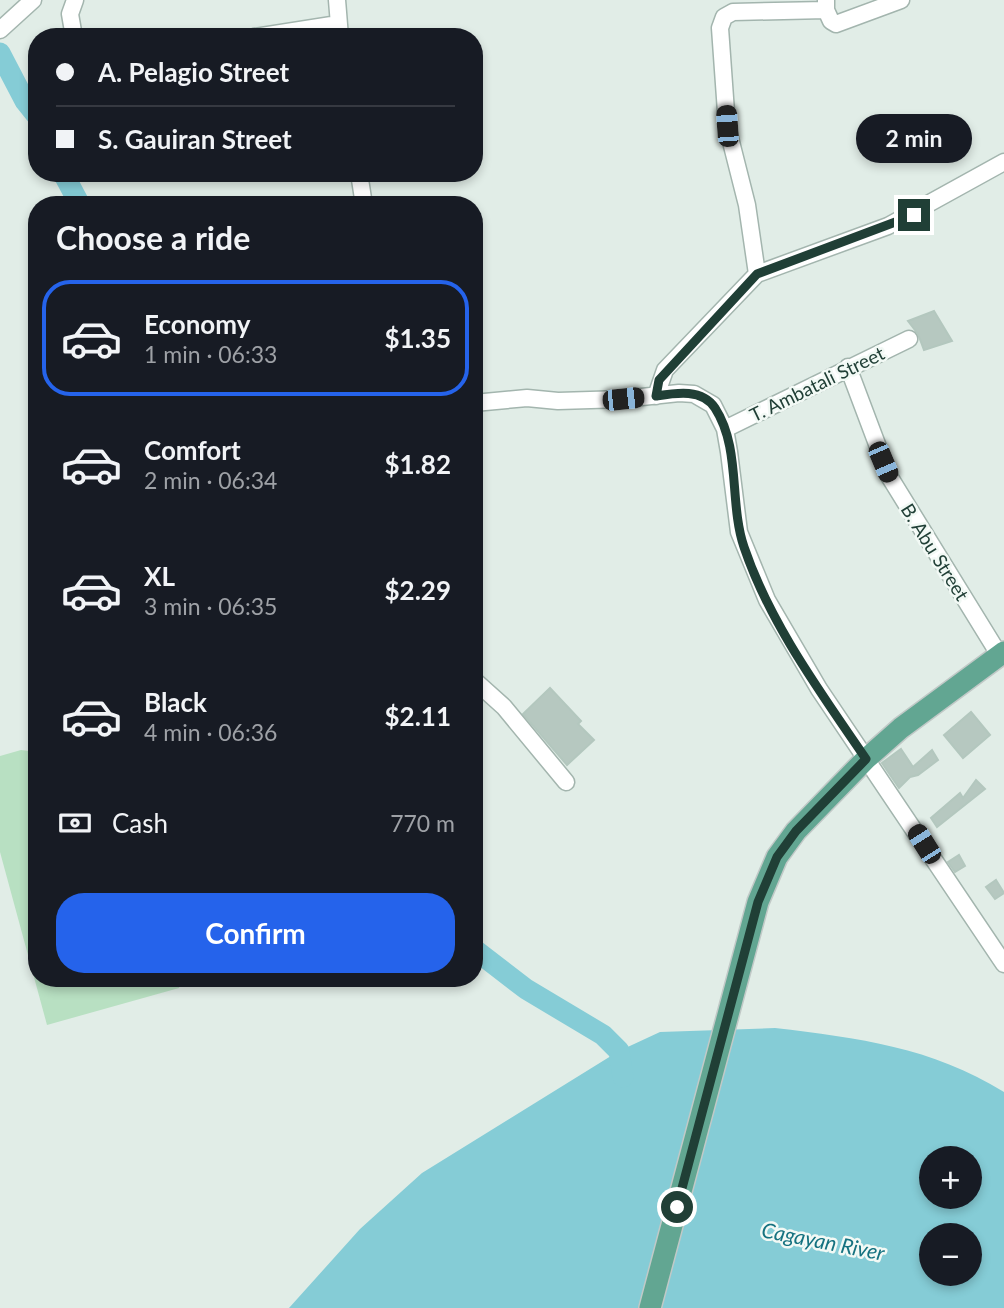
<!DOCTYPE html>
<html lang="en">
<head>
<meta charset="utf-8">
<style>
  body { margin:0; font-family:Lato,sans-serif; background:#242831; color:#f1f3f6; height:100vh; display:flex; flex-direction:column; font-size:26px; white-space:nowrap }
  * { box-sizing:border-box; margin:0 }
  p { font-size:23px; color:#9ea1a6 }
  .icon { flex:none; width:38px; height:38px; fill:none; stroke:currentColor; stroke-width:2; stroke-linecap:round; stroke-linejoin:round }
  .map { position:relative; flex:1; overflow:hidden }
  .panel { position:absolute; left:28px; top:196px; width:455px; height:791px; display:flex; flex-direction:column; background:#171b24; border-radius:28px; box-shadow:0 4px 10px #0003 }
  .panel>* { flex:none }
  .banner { position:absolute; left:28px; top:28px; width:455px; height:154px; border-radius:28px; box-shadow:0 4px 10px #0003; display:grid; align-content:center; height:154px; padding:0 28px; background:#171b24 }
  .buttons { position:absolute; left:919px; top:1146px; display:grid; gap:14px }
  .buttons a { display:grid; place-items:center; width:63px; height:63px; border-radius:50%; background:#171b24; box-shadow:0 4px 10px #0003; font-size:35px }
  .end { position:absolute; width:32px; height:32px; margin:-16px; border:9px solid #203f36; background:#fff; box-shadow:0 0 0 4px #fff }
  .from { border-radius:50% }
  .bubble { position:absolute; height:49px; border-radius:24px; background:#171b24; box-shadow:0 4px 10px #0003; font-size:23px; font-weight:700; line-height:49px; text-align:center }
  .car { position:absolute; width:21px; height:42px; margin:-21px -10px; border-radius:9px; box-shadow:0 0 5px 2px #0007; background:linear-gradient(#222 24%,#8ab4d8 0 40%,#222 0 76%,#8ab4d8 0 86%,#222 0) }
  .banner b { display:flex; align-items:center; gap:24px; height:66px; font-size:26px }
  .banner b+b { border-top:2px solid #363941 }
  .banner i { width:18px; height:18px; background:#f1f3f6 }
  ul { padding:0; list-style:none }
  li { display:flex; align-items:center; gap:21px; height:116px; margin:0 14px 10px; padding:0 14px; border:4px solid transparent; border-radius:28px }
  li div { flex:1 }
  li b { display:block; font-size:26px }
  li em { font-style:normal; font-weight:700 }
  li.active { border-color:#2563eb }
  li>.icon { width:63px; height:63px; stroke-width:1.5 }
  h2 { padding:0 28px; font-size:32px; line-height:84px }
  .pay { display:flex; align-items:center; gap:18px; height:77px; padding:0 28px; font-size:26px }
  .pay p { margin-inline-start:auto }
  .action { display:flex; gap:14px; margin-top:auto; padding:14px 28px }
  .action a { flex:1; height:80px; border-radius:28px; background:#2563eb; color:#fff; font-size:28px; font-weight:700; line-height:80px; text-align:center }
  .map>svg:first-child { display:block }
</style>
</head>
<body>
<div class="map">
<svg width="1004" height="1308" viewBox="0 0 1004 1308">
  <rect width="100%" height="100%" fill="#e1ede7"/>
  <path fill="#b8e0c2" d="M21,750L37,752V978H182L179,988L47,1025L0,852V756Z"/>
  <path fill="#85ccd6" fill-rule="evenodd" d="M775,1028C859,1038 931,1047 1004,1092V1308H289L360,1229L422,1173L619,1051L660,1032ZM931,1158H970V1197H931ZM931,1236H970V1274H931Z"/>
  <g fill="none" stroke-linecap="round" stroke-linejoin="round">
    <path stroke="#85ccd6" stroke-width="21" d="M0,53L25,101L37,116
      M63,173L80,205
      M474,949L526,989L603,1035L619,1051L623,1077"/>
  </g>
  <path fill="#b6c8c0" stroke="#b3c7be" stroke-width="2" d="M934,311L952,341L924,350L918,334L908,321Z
    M550,688L581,721L578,724L594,740L567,765L523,714Z
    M971,712L990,735L963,758L944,735Z
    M901,749L913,767L932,750L938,760L918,775L910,777L899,788L882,763Z
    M976,780L985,789L937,827L931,818L960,793L963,798Z
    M959,855L965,866L955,872L948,862Z
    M996,880L1004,893L995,899L986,887Z"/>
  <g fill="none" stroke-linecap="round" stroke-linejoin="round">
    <g stroke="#a3b5ae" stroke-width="19">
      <path id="minor" d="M337,0L340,37
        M826,10L831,21L836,24L901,0
        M0,30L33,0
        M74,37L70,14L75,0
        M254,37L338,24
        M359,173L364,205
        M757,274L747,205L727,126L720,28L724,17L733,12L826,10V0
        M848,367L889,476L1000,656
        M656,396L665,370L757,274L888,226L1004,162
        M474,403L527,398L558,401L623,399L679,393L694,394L713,405L725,429L729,452L739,532L767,600L819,689L1004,964
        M725,429L909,339
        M474,680L504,707L566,782"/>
    </g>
    <g stroke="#c1c9c7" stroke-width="24">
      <path id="major" d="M650,1308L758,902L777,857L796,831L866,759L901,728L1004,652"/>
    </g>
    <use href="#minor" stroke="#fff" stroke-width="16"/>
    <use href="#major" stroke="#62a692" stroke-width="21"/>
  </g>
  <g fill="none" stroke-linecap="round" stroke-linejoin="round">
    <path stroke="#203f36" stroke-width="9" d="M677,1207L758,902L777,857L796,831L866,759C821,693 770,624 744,547C729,503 741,448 715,408C702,388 675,393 656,396L659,380L757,274L914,215"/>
  </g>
  <g text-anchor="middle" stroke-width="5" stroke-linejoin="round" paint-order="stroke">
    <g font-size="19" fill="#203f36" stroke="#f2f9f5">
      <text transform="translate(817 384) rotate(-26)" y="7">T. Ambatali Street</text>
      <text transform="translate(935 552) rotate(58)" y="7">B. Abu Street</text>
    </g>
    <g font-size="21" font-style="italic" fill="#157280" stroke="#f2f9f5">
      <text transform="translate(823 1242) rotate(11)" y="7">Cagayan River</text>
    </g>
  </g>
</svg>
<div class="buttons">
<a>+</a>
<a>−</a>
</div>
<i class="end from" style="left:677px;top:1207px"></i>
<i class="end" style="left:914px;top:215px"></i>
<div class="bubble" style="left:856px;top:114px;width:116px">2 min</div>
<i class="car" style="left:727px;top:126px;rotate:356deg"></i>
<i class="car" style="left:623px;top:399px;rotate:84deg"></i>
<i class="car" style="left:883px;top:462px;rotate:157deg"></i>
<i class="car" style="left:924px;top:844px;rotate:328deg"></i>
<div class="banner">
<b><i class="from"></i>A. Pelagio Street</b>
<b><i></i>S. Gauiran Street</b>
</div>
<section class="panel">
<h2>Choose a ride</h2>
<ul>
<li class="active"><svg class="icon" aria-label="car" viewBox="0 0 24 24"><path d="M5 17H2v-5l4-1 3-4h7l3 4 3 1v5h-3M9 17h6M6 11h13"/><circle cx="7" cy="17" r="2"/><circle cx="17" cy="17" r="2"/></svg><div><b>Economy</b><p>1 min · 06:33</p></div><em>$1.35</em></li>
<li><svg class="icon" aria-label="car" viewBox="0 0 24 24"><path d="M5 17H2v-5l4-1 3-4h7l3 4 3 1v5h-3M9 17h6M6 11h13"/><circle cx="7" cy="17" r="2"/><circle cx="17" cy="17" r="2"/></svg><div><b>Comfort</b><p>2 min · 06:34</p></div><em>$1.82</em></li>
<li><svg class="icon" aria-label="car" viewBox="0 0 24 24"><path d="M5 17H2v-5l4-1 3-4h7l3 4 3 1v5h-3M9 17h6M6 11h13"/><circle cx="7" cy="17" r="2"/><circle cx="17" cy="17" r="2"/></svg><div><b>XL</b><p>3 min · 06:35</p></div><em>$2.29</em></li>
<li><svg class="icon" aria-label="car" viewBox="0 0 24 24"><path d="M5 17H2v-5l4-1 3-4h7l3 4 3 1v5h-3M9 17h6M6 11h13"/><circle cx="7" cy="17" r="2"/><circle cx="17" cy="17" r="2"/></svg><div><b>Black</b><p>4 min · 06:36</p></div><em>$2.11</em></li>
</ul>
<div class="pay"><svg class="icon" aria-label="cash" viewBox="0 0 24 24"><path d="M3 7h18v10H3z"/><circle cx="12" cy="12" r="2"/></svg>Cash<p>770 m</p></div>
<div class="action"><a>Confirm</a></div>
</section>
</div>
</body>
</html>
